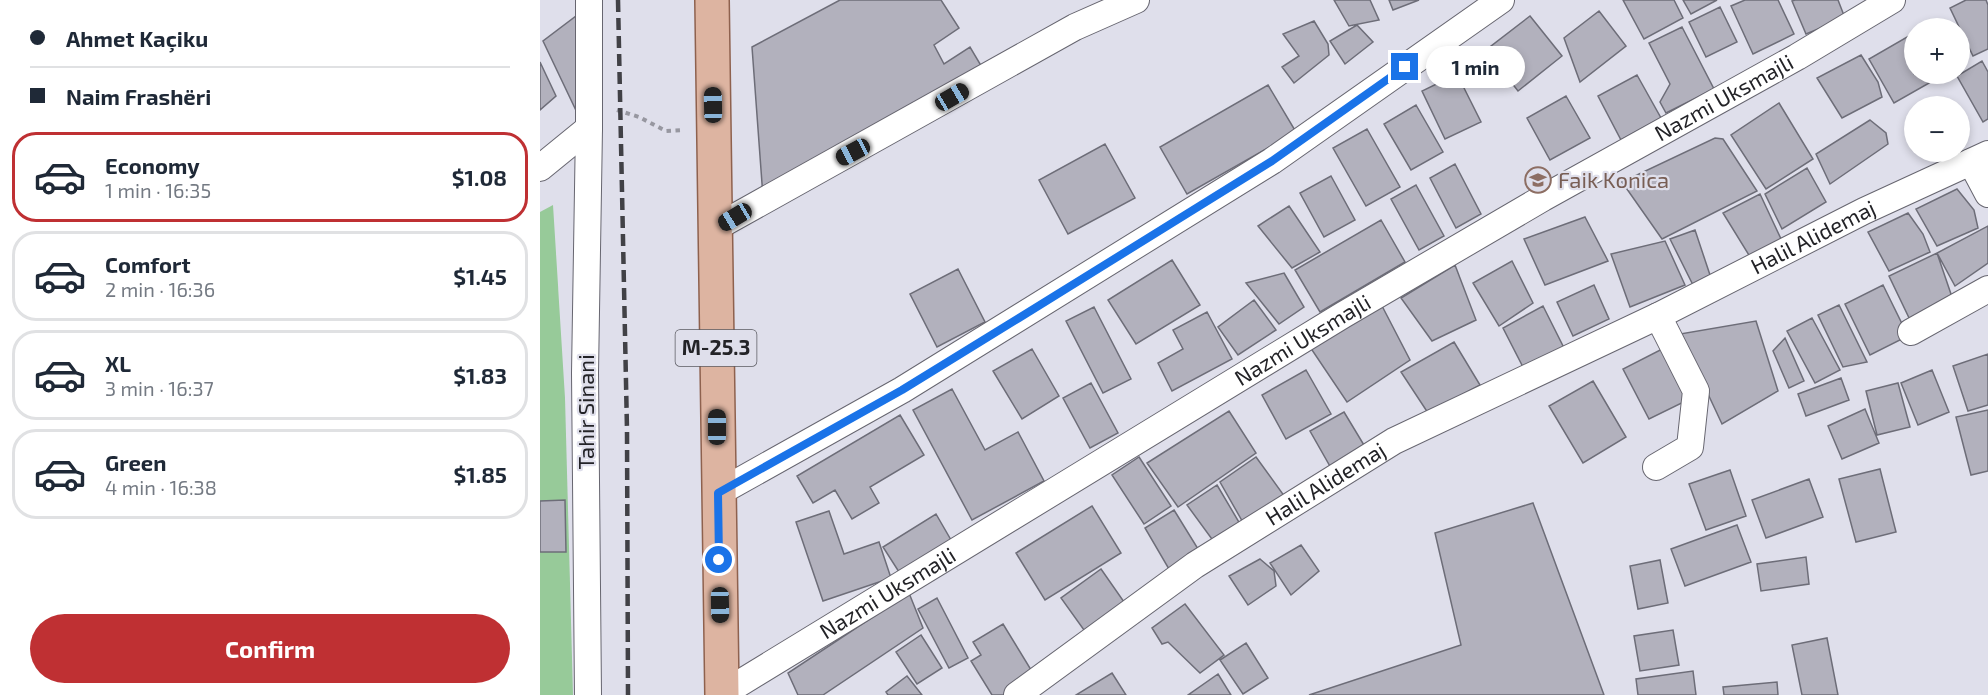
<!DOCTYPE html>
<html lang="en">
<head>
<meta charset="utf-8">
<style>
  body { margin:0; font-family:"Exo 2",sans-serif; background:#f6f6f7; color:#1f2937; height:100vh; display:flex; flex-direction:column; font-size:22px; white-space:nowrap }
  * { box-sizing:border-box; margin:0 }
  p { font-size:20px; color:#747a83 }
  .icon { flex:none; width:33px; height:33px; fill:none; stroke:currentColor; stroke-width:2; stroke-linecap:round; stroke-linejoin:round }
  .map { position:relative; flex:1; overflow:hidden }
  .details { display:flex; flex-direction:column; background:#fff; width:540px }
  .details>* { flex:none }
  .hud { display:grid; align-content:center; height:132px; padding:0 30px; background:#fff }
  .controls { position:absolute; left:1364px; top:18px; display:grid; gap:12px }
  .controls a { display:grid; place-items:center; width:66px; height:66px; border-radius:50%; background:#fff; box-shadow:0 3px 9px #0003; font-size:30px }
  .end { position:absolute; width:27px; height:27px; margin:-14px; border:8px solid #1a73e8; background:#fff; box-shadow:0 0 0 3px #fff }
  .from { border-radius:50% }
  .bubble { position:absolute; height:42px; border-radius:21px; background:#fff; box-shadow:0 3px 9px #0003; font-size:20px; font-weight:700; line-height:42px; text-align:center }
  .car { position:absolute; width:18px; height:36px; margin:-18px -9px; border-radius:8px; box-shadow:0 0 4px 2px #0007; background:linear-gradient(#222 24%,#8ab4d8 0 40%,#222 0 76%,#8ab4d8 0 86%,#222 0) }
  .hud b { display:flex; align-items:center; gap:21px; height:57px; font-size:22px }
  .hud b+b { border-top:2px solid #e0e1e3 }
  .hud i { width:15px; height:15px; background:#1f2937 }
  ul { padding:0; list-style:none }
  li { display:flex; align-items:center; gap:18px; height:90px; margin:0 12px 9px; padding:0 18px; border:3px solid #e0e1e3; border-radius:24px }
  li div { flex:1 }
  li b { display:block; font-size:22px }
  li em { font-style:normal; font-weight:700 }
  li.active { border-color:#bf3033 }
  li>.icon { width:54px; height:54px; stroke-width:1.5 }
  .cta { display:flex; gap:12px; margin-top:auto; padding:12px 30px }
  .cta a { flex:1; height:69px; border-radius:36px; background:#bf3033; color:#fff; font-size:24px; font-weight:700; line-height:69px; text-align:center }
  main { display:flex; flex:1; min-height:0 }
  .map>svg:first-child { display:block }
</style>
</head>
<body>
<main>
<section class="details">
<div class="hud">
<b><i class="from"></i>Ahmet Kaçiku</b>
<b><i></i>Naim Frashëri</b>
</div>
<ul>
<li class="active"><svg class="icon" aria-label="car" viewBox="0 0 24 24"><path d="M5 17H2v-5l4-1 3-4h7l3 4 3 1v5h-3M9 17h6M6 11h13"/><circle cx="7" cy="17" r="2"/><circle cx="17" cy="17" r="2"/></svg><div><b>Economy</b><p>1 min · 16:35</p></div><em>$1.08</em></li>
<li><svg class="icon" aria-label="car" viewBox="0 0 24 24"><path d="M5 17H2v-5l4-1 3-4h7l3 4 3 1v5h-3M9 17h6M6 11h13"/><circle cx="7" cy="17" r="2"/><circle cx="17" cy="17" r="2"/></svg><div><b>Comfort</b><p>2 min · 16:36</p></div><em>$1.45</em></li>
<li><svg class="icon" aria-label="car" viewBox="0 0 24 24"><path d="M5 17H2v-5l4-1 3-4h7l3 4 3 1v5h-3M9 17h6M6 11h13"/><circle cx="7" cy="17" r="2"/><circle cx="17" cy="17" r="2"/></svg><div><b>XL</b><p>3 min · 16:37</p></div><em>$1.83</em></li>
<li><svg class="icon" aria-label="car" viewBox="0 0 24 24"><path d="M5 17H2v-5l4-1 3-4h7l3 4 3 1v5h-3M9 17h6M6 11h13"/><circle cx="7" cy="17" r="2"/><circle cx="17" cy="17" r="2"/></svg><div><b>Green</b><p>4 min · 16:38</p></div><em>$1.85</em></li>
</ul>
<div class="cta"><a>Confirm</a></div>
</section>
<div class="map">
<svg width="1448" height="695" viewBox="0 0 1448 695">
  <rect width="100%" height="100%" fill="#dfdfeb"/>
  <path fill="#97ca99" d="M13,205L25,398L33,695H0V212Z"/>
  <path fill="#b2b1bd" stroke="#6d6d78" stroke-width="1.5" d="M300,0H401L419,28L394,45L404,64L430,47L446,74L223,197L212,47Z
    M794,0H830L839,20L809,26Z
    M849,0H879L853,10Z
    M1083,0H1134L1143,18L1104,39Z
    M1143,0H1177L1151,14Z
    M1205,0H1238L1254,34L1213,54L1191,6Z
    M1255,0H1298L1305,18L1266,34L1252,1Z
    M1426,0H1446L1448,5V49L1433,56L1410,8Z
    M1180,7L1197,42L1166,57L1149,22Z
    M1059,11L1086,46L1040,82L1024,38Z
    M40,13L41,121L3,41Z
    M990,16L1022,56L978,91L946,50Z
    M774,21L788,44L789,55L754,83L742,67L759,56L743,34Z
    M1396,21L1400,28H1382Z
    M817,25L833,42L805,64L790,41Z
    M1142,27L1174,89L1126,113L1120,102L1130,84L1109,43Z
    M1374,33V74H1405L1354,103L1329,59Z
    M1321,55L1338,82L1342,97L1302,118L1277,78Z
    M1442,61L1448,72V119L1443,122L1417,76Z
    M0,62L16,96L0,110Z
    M917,74L941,122L905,139L882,91Z
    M1097,75L1121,118L1081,140L1058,96Z
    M728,85L756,132L647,194L620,147Z
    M1026,96L1050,138L1010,160L987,118Z
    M1239,103L1273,159L1226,189L1191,135Z
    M876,105L903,152L871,170L844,124Z
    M1330,120L1346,133L1348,144L1290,184L1276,154Z
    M827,129L860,187L826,206L793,148Z
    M1175,138L1183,139L1217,191L1122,239L1082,182Z
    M565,144L595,198L528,234L499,180Z
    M915,164L941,214L916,228L890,178Z
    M1267,168L1286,202L1242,229L1225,194Z
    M791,176L815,220L784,237L760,193Z
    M876,185L904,236L879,250L851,199Z
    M1417,189L1434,210L1438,228L1397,246L1376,209Z
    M1220,194L1242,241L1212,260L1183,213Z
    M749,206L780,252L752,268L718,226Z
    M1368,213L1383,234L1390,252L1349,271L1328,232Z
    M1045,217L1068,261L1005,285L984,239Z
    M841,220L865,262L780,312L755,270Z
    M1448,226V263L1415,286L1397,253Z
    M1155,230L1170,275L1153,285L1130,239Z
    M1125,241L1145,285L1090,307L1071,254Z
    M1397,253L1413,300L1371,322L1349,276Z
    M632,260L660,305L596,344L568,300Z
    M972,261L993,303L959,326L933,283Z
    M915,265L936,320L892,341L861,298Z
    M418,269L445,322L397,347L370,294Z
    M744,273L764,307L739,324L706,283Z
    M1054,285L1069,319L1033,336L1017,302Z
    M1343,285L1368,336L1330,355L1305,304Z
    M714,300L736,330L698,355L678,327Z
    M841,304L870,360L807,402L770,347Z
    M1299,305L1327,362L1303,367L1278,315Z
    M1003,306L1025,350L984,369L963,328Z
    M554,307L591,379L563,393L526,321Z
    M667,312L692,359L632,391L618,363L643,349L633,330Z
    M1272,318L1300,370L1275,383L1247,331Z
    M1216,321L1238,391L1182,424L1140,334Z
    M1245,338L1264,381L1249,388L1233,351Z
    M914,342L940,385L888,413L861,372Z
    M1128,346L1154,397L1109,419L1083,369Z
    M492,349L519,396L482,419L453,371Z
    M1448,354V405L1428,411L1413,366Z
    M766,370L791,414L746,439L722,395Z
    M1392,370L1409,412L1378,425L1361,383Z
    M1301,378L1309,400L1266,416L1258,394Z
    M1053,381L1086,437L1043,463L1009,406Z
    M551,383L578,433L550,448L523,398Z
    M1358,383L1370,427L1337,435L1326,391Z
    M412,389L445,450L478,432L504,481L432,520L373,410Z
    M1325,409L1339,443L1302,459L1288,426Z
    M1448,410V471L1431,475L1416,417Z
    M689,411L716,453L638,507L607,463Z
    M804,412L830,455L795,475L770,431Z
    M360,415L384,455L330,487L339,503L312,519L295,490L273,503L257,476Z
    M599,457L631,506L604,524L572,475Z
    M716,457L745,497L705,526L680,482Z
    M1340,469L1356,532L1316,542L1299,479Z
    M1190,470L1206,516L1166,530L1149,484Z
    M1269,479L1283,517L1226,538L1212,500Z
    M677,485L703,529L677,546L647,505Z
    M25,500L26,552H0V501Z
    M993,503L1064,695H769L921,645L895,533Z
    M552,506L581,553L505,600L476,553Z
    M634,510L663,557L633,576L605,528Z
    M289,511L304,554L339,542L351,578L283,601L256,522Z
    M396,514L411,540L359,572L343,547Z
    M1197,525L1211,562L1145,586L1131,549Z
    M761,545L779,571L751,595L730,563Z
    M1266,557L1269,584L1221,591L1217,564Z
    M720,559L734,571L736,586L708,605L689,576Z
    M1120,560L1128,603L1098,609L1090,566Z
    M561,569L589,609L549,637L521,598Z
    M369,593L383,628L283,695H258L248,673Z
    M397,598L428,658L409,668L378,609Z
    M645,604L684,655L660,673L628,642L622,644L612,628Z
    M463,624L496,678L469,695H452L431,661L441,655L433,642Z
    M1133,630L1139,665L1100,671L1094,636Z
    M381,635L402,668L377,684L356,652Z
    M1287,638L1298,695H1262L1252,645Z
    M706,643L728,678L703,694L680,660Z
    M1153,671L1156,695H1098L1096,679Z
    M572,673L586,695H536Z
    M678,674L691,695H648Z
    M367,676L382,695H348L346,692Z
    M1237,682L1238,695H1184L1183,687Z"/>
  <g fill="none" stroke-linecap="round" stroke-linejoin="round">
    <g stroke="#676670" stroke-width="28">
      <g id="minor">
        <path d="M1431,162L1448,194"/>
        <path d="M0,168L49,128V0"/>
        <path d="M175,228L535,27L596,0"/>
        <path d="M1371,332L1448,289"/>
        <path d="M1116,467L1150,447L1156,391L1118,316"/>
        <path d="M178,493L362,390L732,161L961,0"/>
        <path id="s1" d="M182,694L803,315L1003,198L1257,57L1352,0"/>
        <path d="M48,695L45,373L49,128"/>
        <path id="s2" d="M477,695L655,565L854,441L1118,316L1324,211L1448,154"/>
      </g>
    </g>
    <g stroke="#8e614e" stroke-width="36">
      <path id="primary" d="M172,0L182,695"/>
    </g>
    <path stroke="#9797a0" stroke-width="4" stroke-dasharray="4.5 4.5" stroke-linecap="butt" d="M77,110L99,117L126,131L143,130"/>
    <use href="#minor" stroke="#fff" stroke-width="26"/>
    <use href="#primary" stroke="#ddb4a1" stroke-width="33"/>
    <path stroke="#414146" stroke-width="4.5" stroke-dasharray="12 6" stroke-linecap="butt" d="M78,0L87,430L88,695"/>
  </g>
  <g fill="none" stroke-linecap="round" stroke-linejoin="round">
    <path stroke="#1a73e8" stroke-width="8" d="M179,560L178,493L362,390L479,318L732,161L865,67"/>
  </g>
  <defs>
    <g id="school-ring" transform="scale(1.35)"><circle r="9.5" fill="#dfdfeb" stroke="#8d6e63" stroke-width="1.5"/><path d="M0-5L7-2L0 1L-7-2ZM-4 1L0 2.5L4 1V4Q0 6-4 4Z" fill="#8d6e63"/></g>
  </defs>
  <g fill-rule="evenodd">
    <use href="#school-ring" x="998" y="180"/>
  </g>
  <g text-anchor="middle" stroke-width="4.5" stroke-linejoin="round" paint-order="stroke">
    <rect fill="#dfdfeb" stroke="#5b5b62" stroke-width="1.5" x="135.5" y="330" width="81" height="36" rx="4.5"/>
    <g font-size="21" font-weight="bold" fill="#232327">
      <text x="176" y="355">M-25.3</text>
    </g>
    <g font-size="22" fill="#232327" stroke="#dfdfeb">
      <text dy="8" stroke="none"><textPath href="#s1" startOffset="1166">Nazmi Uksmajli</textPath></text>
      <text dy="8" stroke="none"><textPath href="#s2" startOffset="921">Halil Alidemaj</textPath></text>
      <text dy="8" stroke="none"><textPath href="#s1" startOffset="680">Nazmi Uksmajli</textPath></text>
      <text transform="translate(46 412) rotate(-90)" y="8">Tahir Sinani</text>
      <text dy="8" stroke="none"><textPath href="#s2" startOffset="374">Halil Alidemaj</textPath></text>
      <text dy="8" stroke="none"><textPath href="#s1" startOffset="194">Nazmi Uksmajli</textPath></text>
    </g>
    <g font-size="22" fill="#785e54" stroke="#dfdfeb" text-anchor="start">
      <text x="1018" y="188">Faik Konica</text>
    </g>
  </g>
</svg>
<div class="controls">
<a>+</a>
<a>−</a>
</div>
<i class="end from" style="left:179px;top:560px"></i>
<i class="end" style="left:865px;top:67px"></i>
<div class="bubble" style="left:886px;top:46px;width:99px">1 min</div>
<i class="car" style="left:412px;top:97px;rotate:60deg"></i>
<i class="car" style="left:173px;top:105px;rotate:359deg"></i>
<i class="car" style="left:313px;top:152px;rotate:242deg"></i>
<i class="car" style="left:195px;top:217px;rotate:239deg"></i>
<i class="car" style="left:177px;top:427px;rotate:0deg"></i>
<i class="car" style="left:180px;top:605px;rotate:179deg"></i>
</div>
</main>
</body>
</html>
